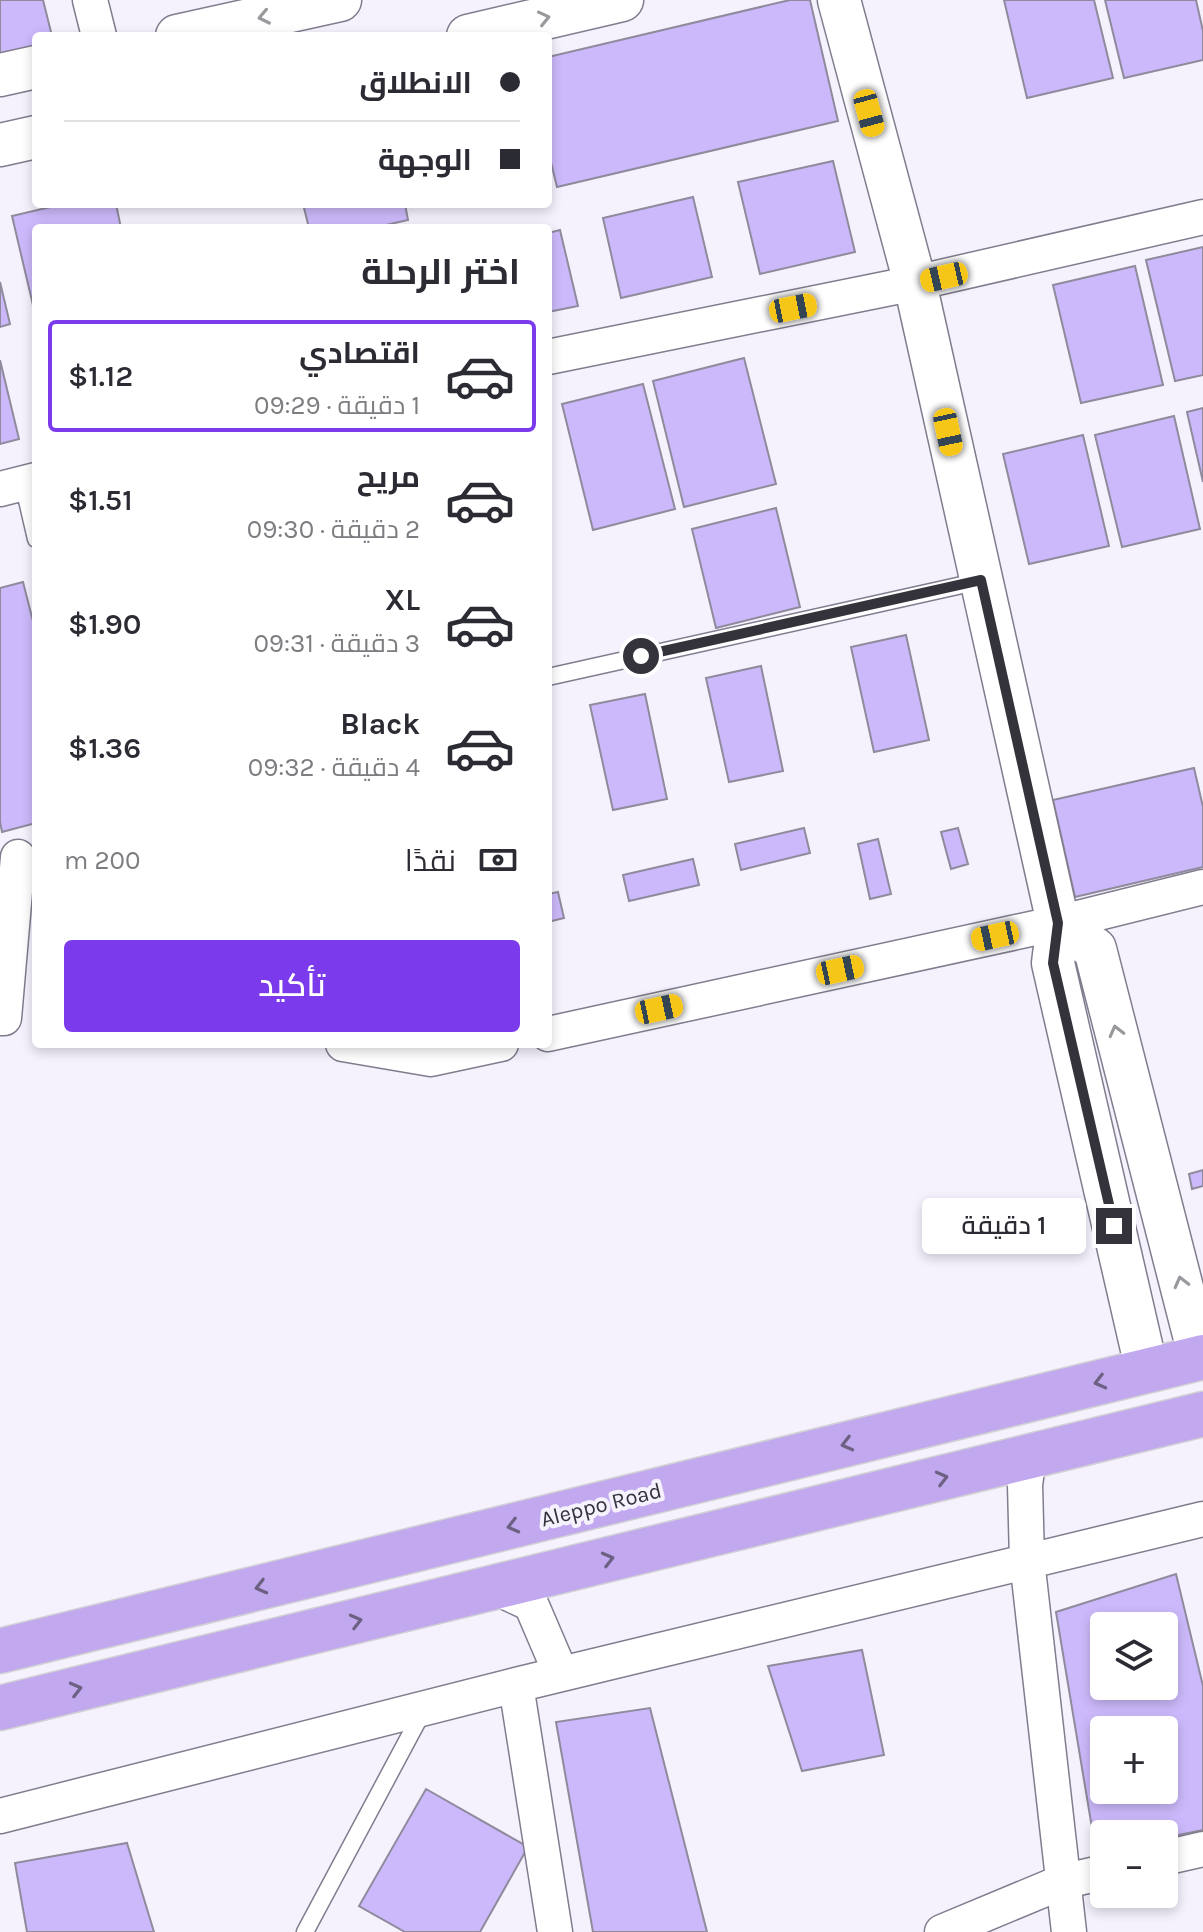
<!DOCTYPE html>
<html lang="ar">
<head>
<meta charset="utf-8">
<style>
  body { margin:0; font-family:Karla,Cairo,sans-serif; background:#f2f2f3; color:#2b2b33; direction:rtl; height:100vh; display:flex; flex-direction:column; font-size:30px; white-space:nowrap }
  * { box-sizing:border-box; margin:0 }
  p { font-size:26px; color:#7c7c81 }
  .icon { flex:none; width:44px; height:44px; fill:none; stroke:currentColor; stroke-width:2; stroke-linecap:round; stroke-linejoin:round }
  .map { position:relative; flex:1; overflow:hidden; direction:ltr }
  .details { position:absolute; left:32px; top:224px; width:520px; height:824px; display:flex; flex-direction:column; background:#fff; border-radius:8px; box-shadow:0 4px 12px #0003; direction:rtl }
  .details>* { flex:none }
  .top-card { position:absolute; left:32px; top:32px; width:520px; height:176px; border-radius:8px; box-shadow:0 4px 12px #0003; direction:rtl; display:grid; align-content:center; height:176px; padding:0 32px; background:#fff }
  .fabs { position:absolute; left:1090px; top:1612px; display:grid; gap:16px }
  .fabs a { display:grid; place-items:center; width:88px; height:88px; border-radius:8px; background:#fff; box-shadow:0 4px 12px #0003; font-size:40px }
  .end { position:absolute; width:36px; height:36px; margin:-18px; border:10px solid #34323a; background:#fff; box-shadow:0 0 0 4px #fff }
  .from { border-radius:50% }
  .bubble { position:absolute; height:56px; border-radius:8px; background:#fff; box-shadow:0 4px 12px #0003; font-size:26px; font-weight:600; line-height:56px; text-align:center; direction:rtl }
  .car { position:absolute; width:24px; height:48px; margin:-24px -12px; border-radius:10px; box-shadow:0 0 6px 2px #0007; background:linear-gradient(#f5c518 24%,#345 0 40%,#f5c518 0 76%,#345 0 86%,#f5c518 0) }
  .top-card b { display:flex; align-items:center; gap:28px; height:76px; font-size:30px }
  .top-card b+b { border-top:2px solid #e1e1e2 }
  .top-card i { width:20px; height:20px; background:#2b2b33 }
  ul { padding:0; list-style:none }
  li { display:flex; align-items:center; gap:24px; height:112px; margin:0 16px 12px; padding:0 16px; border:4px solid transparent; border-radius:8px }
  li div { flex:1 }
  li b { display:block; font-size:30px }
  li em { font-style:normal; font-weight:600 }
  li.on { border-color:#7c3aed }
  li>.icon { width:72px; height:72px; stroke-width:1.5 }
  h2 { padding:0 32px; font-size:36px; line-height:96px }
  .pay { display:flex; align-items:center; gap:20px; height:88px; padding:0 32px; font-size:30px }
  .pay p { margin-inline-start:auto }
  .primary-button { display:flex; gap:16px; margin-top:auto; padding:16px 32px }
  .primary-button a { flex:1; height:92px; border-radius:8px; background:#7c3aed; color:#fff; font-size:32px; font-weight:600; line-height:92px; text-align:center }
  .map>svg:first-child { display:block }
</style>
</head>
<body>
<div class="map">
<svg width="1203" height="1932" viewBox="0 0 1203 1932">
  <rect width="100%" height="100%" fill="#f5f2fe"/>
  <path fill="#ccb9fb" stroke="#8f8a9c" stroke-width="2" fill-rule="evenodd" d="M0,0H43L52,36H36V56L0,65Z
    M790,0H810L838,121L557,187L548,150V57Z
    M1004,0H1094L1113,78L1027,98Z
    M1105,0H1196L1203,31V60L1124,78Z
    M833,161L855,252L760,274L738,182Z
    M693,197L712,277L621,298L603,218Z
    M63,204H116L121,228H36V318L12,216Z
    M303,204H405L408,220L373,228H309Z
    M560,230L578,306L548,312V233Z
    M1203,247V375L1175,381L1146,260Z
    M1135,266L1163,385L1081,403L1053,285Z
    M0,282L10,324L0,327Z
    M744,358L776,484L684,507L653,381Z
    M0,360L19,439L0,444Z
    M643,384L675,509L593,530L562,404Z
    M1203,408V482L1187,412Z
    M1174,416L1200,529L1122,547L1095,435Z
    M1083,435L1109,546L1029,564L1003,454Z
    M776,508L800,607L716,628L692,529Z
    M23,582L36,633V823L2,832L0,822V588Z
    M906,635L929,740L874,752L851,647Z
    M761,666L783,771L729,782L706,678Z
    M645,694L667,799L613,810L590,705Z
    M1194,768L1203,807V867L1075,897L1053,800Z
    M804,828L810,853L741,870L735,844Z
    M958,828L968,864L951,869L941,832Z
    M878,839L891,894L870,899L858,844Z
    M693,859L699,885L629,901L623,875Z
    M558,892L564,918L548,922V894Z
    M1203,1170V1186L1192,1189L1189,1174Z
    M1176,1574L1203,1686V1830L1164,1838V1834H1104V1851L1096,1852L1056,1612ZM1104,1626H1164V1686H1104ZM1104,1730H1164V1790H1104Z
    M862,1650L884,1755L802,1771L768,1666Z
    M650,1708L707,1932H593L556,1722Z
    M426,1789L528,1847L480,1932H405L359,1906Z
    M127,1843L154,1932H27L15,1863Z"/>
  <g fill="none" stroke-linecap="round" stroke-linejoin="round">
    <g stroke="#817c8e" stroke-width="19">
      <path id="service" d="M23,483L36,539
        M548,677L980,581
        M305,1932L423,1711"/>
    </g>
    <g stroke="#817c8e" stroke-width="37">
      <path id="minor" d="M90,0L99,36
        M548,357L915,283L1203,217
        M0,489L36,480
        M0,1018H4L18,857
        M548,1034L1058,923L1203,887
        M343,1044L431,1059L501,1044
        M1029,1456L1025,1485L1027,1560L1069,1932
        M495,1587L531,1604L561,1674
        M516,1685L555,1932
        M0,1816L516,1685L1203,1519
        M1164,1858L1203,1849
        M942,1932L1062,1882L1104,1872"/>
    </g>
    <g stroke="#817c8e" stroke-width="45">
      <path id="tertiary" d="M839,0L915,283L1058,923L1053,963L1147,1371
        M177,36L340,0
        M468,36L622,0
        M0,75L36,67
        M0,145L36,137
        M1058,923L1095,949L1200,1358"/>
    </g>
    <g stroke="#d2d2d4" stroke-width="47">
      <path id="primary" d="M0,1651L1203,1357
        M0,1708L1203,1414"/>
    </g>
    <use href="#service" stroke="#fff" stroke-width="16"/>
    <use href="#minor" stroke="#fff" stroke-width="34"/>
    <use href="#tertiary" stroke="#fff" stroke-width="42"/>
    <use href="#primary" stroke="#c1a8ef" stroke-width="44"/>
  </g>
  <defs><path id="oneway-chevron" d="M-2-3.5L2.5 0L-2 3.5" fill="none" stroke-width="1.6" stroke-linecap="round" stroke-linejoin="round" transform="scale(2)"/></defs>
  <g stroke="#9a989c">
    <use href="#oneway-chevron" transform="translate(264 17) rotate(168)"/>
    <use href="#oneway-chevron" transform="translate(544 18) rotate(-13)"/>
    <use href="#oneway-chevron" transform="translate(1116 1031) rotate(-104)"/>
    <use href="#oneway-chevron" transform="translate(1181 1282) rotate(-104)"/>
  </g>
  <g stroke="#6c6182">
    <use href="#oneway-chevron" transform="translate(1100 1382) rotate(166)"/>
    <use href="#oneway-chevron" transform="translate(847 1444) rotate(166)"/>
    <use href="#oneway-chevron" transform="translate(942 1478) rotate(-14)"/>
    <use href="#oneway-chevron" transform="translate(513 1526) rotate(166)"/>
    <use href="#oneway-chevron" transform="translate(608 1559) rotate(-14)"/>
    <use href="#oneway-chevron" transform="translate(261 1587) rotate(166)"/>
    <use href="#oneway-chevron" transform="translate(356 1621) rotate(-14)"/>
    <use href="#oneway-chevron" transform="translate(76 1689) rotate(-14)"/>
  </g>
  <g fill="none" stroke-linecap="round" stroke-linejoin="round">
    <path stroke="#34323a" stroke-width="10" d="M641,656L981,580L1058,923L1053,963L1114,1226"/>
  </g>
  <g text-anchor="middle" stroke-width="8" stroke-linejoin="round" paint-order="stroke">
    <g font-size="22" fill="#34323a" stroke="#f5f2fe">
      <text transform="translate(601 1504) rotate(-14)" y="8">Aleppo Road</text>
    </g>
  </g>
</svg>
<div class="fabs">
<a><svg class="icon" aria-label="layers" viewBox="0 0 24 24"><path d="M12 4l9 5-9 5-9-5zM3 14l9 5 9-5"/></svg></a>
<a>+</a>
<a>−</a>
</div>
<i class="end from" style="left:641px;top:656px"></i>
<i class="end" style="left:1114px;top:1226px"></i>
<div class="bubble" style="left:922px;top:1198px;width:164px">1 دقيقة</div>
<i class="car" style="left:869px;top:113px;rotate:165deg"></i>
<i class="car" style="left:944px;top:277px;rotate:257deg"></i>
<i class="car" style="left:793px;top:308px;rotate:79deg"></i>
<i class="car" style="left:948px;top:432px;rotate:168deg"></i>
<i class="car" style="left:995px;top:936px;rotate:258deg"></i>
<i class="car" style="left:840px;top:970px;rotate:78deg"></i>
<i class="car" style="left:659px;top:1009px;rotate:78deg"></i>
<div class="top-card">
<b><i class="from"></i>الانطلاق</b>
<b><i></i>الوجهة</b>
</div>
<section class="details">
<h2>اختر الرحلة</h2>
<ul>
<li class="on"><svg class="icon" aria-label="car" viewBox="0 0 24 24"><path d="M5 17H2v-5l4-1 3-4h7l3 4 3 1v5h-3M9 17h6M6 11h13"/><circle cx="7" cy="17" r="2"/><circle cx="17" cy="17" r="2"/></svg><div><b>اقتصادي</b><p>1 دقيقة · 09:29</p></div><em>$1.12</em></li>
<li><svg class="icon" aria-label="car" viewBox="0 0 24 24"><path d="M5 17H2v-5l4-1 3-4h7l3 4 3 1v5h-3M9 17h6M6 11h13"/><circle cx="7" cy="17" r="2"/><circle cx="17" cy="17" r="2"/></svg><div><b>مريح</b><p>2 دقيقة · 09:30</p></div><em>$1.51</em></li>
<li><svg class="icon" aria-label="car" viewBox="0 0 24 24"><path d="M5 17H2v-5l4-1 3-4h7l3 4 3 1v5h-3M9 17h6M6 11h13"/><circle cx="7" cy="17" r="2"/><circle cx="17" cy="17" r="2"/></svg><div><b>XL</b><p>3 دقيقة · 09:31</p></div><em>$1.90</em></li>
<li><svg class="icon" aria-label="car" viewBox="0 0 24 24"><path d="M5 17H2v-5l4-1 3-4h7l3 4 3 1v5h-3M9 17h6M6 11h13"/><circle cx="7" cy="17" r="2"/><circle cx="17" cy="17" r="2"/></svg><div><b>Black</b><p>4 دقيقة · 09:32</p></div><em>$1.36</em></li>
</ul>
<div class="pay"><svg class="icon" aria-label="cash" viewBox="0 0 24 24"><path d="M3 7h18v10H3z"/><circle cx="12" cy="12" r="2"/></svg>نقدًا<p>200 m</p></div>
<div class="primary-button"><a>تأكيد</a></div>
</section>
</div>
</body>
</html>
